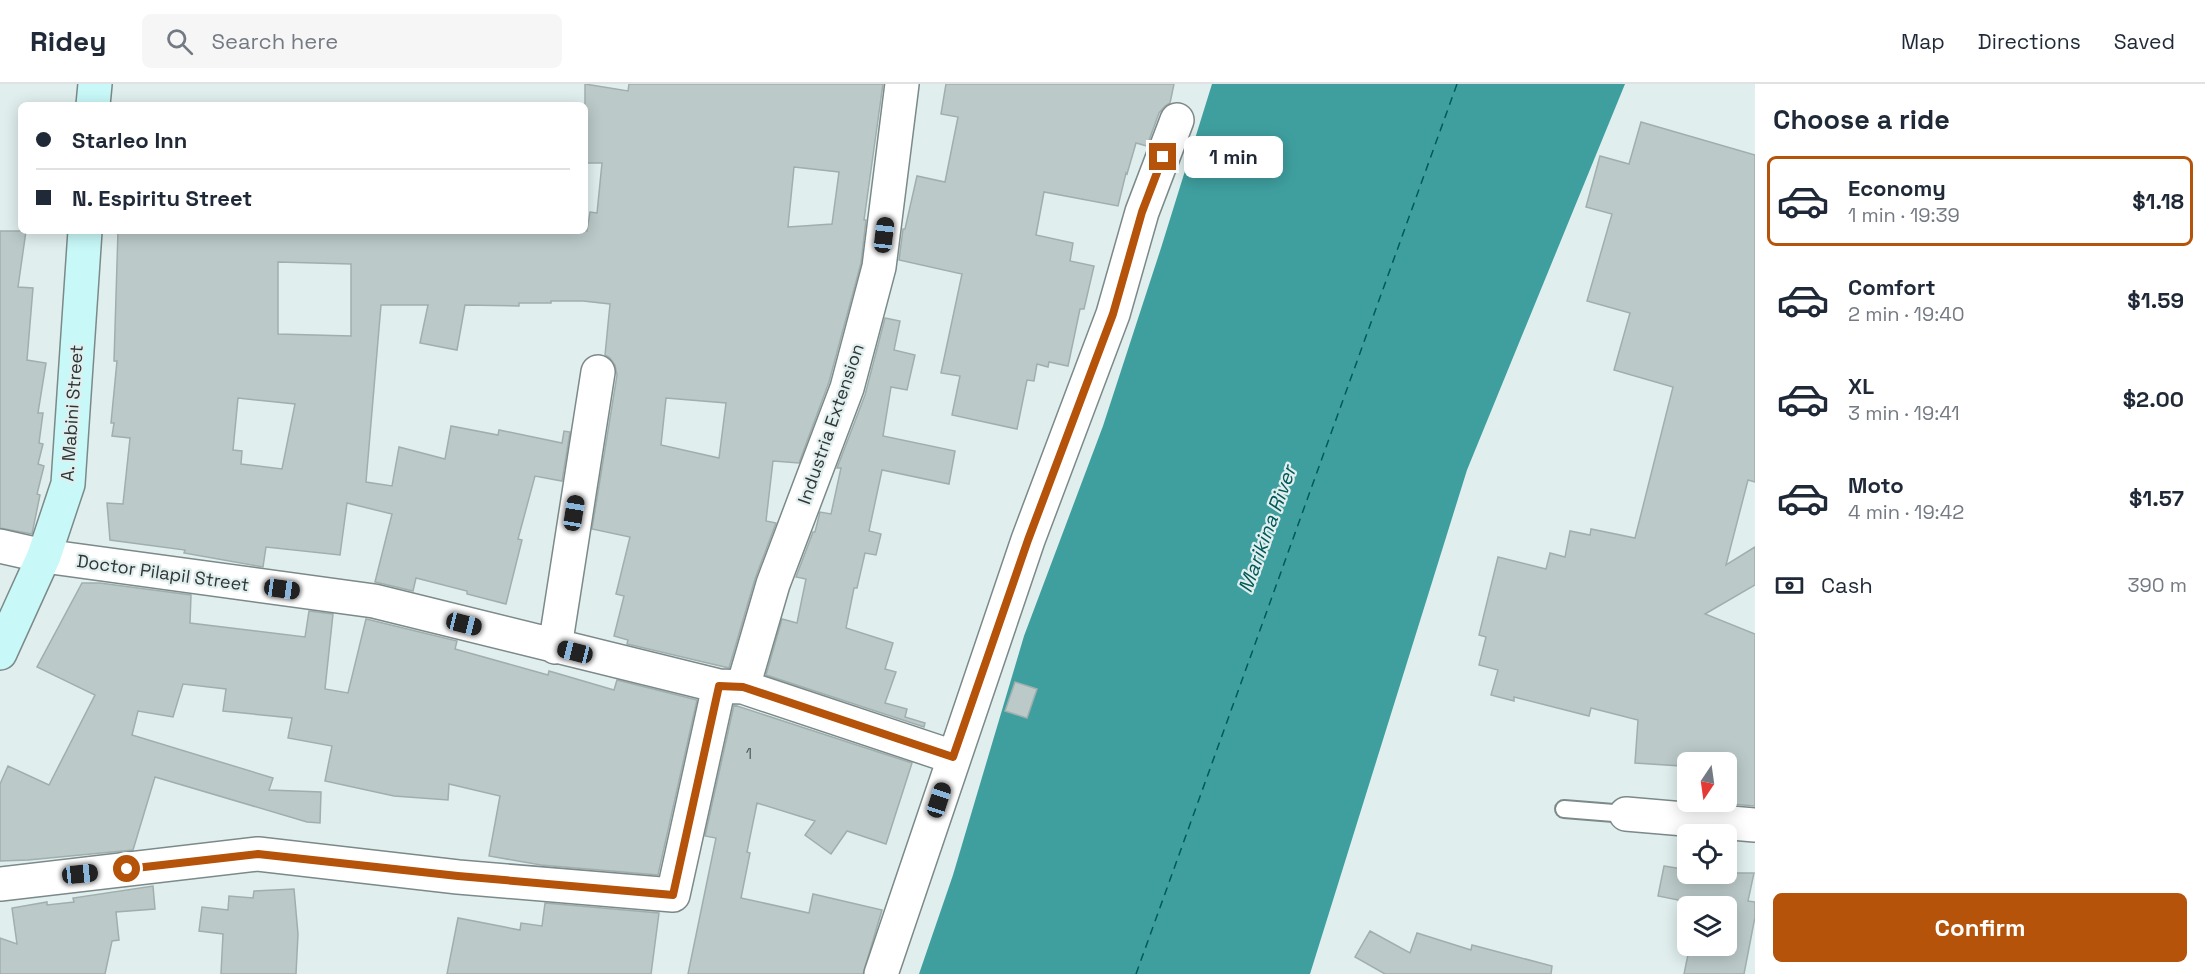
<!DOCTYPE html>
<html lang="en">
<head>
<meta charset="utf-8">
<style>
  body { margin:0; font-family:"Space Grotesk",sans-serif; background:#f6f6f7; color:#1f2937; height:100vh; display:flex; flex-direction:column; font-size:22px; white-space:nowrap }
  * { box-sizing:border-box; margin:0 }
  p { font-size:20px; color:#747a83 }
  .icon { flex:none; width:33px; height:33px; fill:none; stroke:currentColor; stroke-width:2; stroke-linecap:round; stroke-linejoin:round }
  .map { position:relative; flex:1; overflow:hidden }
  .drawer { display:flex; flex-direction:column; background:#fff; width:450px }
  .drawer>* { flex:none }
  .hud { position:absolute; left:18px; top:18px; width:570px; height:132px; border-radius:9px; box-shadow:0 3px 15px #0003; display:grid; align-content:center; height:132px; padding:0 18px; background:#fff }
  .needle { width:39px; rotate:193deg }
  .controls { position:absolute; left:1677px; top:668px; display:grid; gap:12px }
  .controls a { display:grid; place-items:center; width:60px; height:60px; border-radius:9px; background:#fff; box-shadow:0 3px 15px #0003; font-size:30px }
  .end { position:absolute; width:27px; height:27px; margin:-14px; border:8px solid #b45309; background:#fff; box-shadow:0 0 0 3px #fff }
  .from { border-radius:50% }
  .bubble { position:absolute; height:42px; border-radius:9px; background:#fff; box-shadow:0 3px 15px #0003; font-size:20px; font-weight:800; line-height:42px; text-align:center }
  .car { position:absolute; width:18px; height:36px; margin:-18px -9px; border-radius:8px; box-shadow:0 0 4px 2px #0007; background:linear-gradient(#222 24%,#8ab4d8 0 40%,#222 0 76%,#8ab4d8 0 86%,#222 0) }
  .hud b { display:flex; align-items:center; gap:21px; height:57px; font-size:22px }
  .hud b+b { border-top:2px solid #e0e1e3 }
  .hud i { width:15px; height:15px; background:#1f2937 }
  ul { padding:0; list-style:none }
  li { display:flex; align-items:center; gap:18px; height:90px; margin:0 12px 9px; padding:0 6px; border:3px solid transparent; border-radius:9px }
  li div { flex:1 }
  li b { display:block; font-size:22px }
  li em { font-style:normal; font-weight:800 }
  li.current { border-color:#b45309 }
  li>.icon { width:54px; height:54px; stroke-width:1.5 }
  h2 { padding:0 18px; font-size:27px; line-height:72px }
  .pay { display:flex; align-items:center; gap:15px; height:66px; padding:0 18px; font-size:22px }
  .pay p { margin-inline-start:auto }
  .primary-button { display:flex; gap:12px; margin-top:auto; padding:12px 18px }
  .primary-button a { flex:1; height:69px; border-radius:9px; background:#b45309; color:#fff; font-size:24px; font-weight:800; line-height:69px; text-align:center }
  header { display:flex; align-items:center; gap:36px; box-sizing:border-box; height:84px; padding:0 30px; background:#fff; border-bottom:2px solid #e0e1e3 }
  header strong { font-size:28px }
  nav { display:flex; gap:33px; margin-inline-start:auto; font-size:21px }
  .search { width:420px; height:54px; background:#f6f6f7; display:flex; align-items:center; gap:15px; box-sizing:border-box; padding:0 21px; border-radius:9px; color:#747a83; font-size:22px }
  main { display:flex; flex:1; min-height:0 }
  .map>svg:first-child { display:block }
</style>
</head>
<body>
<header>
<strong>Ridey</strong>
<div class="search"><svg class="icon" aria-label="search" viewBox="0 0 24 24"><circle cx="10" cy="10" r="6"/><path d="M15 15l6 6"/></svg>Search here</div>
<nav><a>Map</a><a>Directions</a><a>Saved</a></nav>
</header>
<main>
<div class="map">
<svg width="1755" height="890" viewBox="0 0 1755 890">
  <rect width="100%" height="100%" fill="#e0eeee"/>
  <path fill="#3f9f9f" d="M1212,0H1625L1467,386L1310,890H919L953,791L1024,552L1103,342L1161,164Z"/>
  <g fill="none" stroke-linecap="round" stroke-linejoin="round">
    <path stroke="#025959" stroke-width="1.5" stroke-dasharray="8 6" stroke-linecap="butt" d="M1136,890L1457,0"/>
  </g>
  <path fill="#bbc9c9" stroke="#a1aeae" stroke-width="1.5" fill-rule="evenodd" d="M585,0L628,7L629,0H883L864,136H866L861,179L829,298L799,379L773,377L766,437L776,439L755,495L729,584L627,560L628,556L614,552L624,512L616,510L630,453L592,445L617,291L615,281L610,274L605,271L610,220L583,217H551V219H519V222L465,221L457,266L420,259L428,221H381L366,398L392,402L399,363L445,375L451,342L498,351L499,346L562,359L564,347L570,348L562,397L535,392L518,455L522,456L506,520L467,510V507L416,494L413,507L375,498L392,430L347,419L340,471L266,463L263,483L184,469L185,466L110,456L107,419L123,420L130,354L112,352L114,339H111L117,277H114L118,147H587L590,128L597,129L602,79H585ZM794,83L839,88L832,140L788,143ZM278,178L351,180V252L278,250ZM238,314L295,320L282,385L241,380L242,367L233,366ZM666,314L726,319L719,374L661,361Z
    M946,0H1174L1170,19L1165,22L1159,29L1147,62L1136,59L1127,90L1126,89L1118,122L1044,108L1036,151L1073,159L1070,177L1094,182L1084,225H1080L1068,282L1049,278L1048,283L1037,280L1034,297L1027,296L1017,345L952,331L960,292L941,289L962,190L899,176L903,145H905L917,92L945,98L958,33L941,30Z
    M1641,38L1755,71V398L1748,396L1726,481L1755,463V501L1705,530L1755,550V722L1694,717H1726V678H1688V716H1681V682L1635,679L1638,636L1591,624L1589,632L1514,613V617L1491,611L1498,586L1479,581L1486,553L1479,551L1498,473L1546,485L1550,469L1565,473L1570,447L1590,451L1591,445L1635,454L1673,303L1614,286L1630,229L1587,217L1612,130L1586,123L1600,72L1629,80Z
    M0,147H26L18,203L33,204L27,276L46,279L38,329H43L39,359L43,360L38,380L44,382L37,410L40,411L32,450L0,444Z
    M885,234L900,237L894,266L915,271L907,306L891,303L883,352L955,367L949,400L882,386L869,447L881,450L876,471L865,469L857,504H854L846,544L893,559L885,585L896,588L885,619L907,625L905,633L925,639L924,643L766,591L782,535L797,539L806,495L796,493L813,448H815L820,428L831,430L841,384H837L865,311Z
    M82,499H100L191,511L190,539L305,553L309,527L333,530L325,605L348,609L366,535L457,557L455,565L548,591L549,587L614,606L617,596L697,616L658,791L541,781L489,772L500,712L449,700L448,716L394,712L325,697L332,662L288,654L292,634L223,627L226,605L183,600L173,633L138,627L132,651L273,694L269,706L321,708L320,739L307,738L155,693L133,766L28,776L0,777V700L8,682L49,701L95,611L37,583Z
    M1015,598L1037,605L1027,634L1005,627Z
    M734,621L912,679L886,760L847,747L831,770L805,751L815,737L757,719L747,768L750,769L741,814L809,829L813,810L882,826L863,890H688L716,754L705,752Z
    M1664,782L1688,786V789H1754L1748,817L1755,818V833L1744,890H1684L1690,861H1726V822H1697L1698,820L1658,812Z
    M153,802L155,825L116,828L119,856L112,857L105,890H0V854L17,860L12,824L47,818V821L74,818L73,814Z
    M294,805L298,850L296,890H221L223,850L199,847L202,823L228,826L229,812L253,814L254,807Z
    M545,819L659,829L651,890H447L458,834L520,846L521,839L542,842Z
    M1370,847L1410,869L1417,849L1471,866L1472,861L1552,882L1551,890H1385L1355,873Z"/>
  <g fill="none" stroke-linecap="round" stroke-linejoin="round">
    <g stroke="#7c8989" stroke-width="20">
      <path id="service" d="M1564,725L1626,730"/>
    </g>
    <g stroke="#7c8989" stroke-width="36">
      <path id="minor" d="M44,472L374,517L719,602L743,603L953,673
        M555,563L598,288
        M743,603L773,500L847,304L879,183L902,0
        M1626,730L1755,741
        M0,800L258,770L458,793L673,811L719,602
        M881,890L1028,456L1113,230L1142,128L1177,36"/>
    </g>
    <g stroke="#7c8989" stroke-width="36">
      <path id="tertiary" d="M0,462L44,472"/>
    </g>
    <g stroke="#7c8989" stroke-width="36">
      <path id="secondary" d="M93,21L95,0
        M0,569L44,472L68,400L85,147"/>
    </g>
    <use href="#service" stroke="#fff" stroke-width="16"/>
    <use href="#minor" stroke="#fff" stroke-width="33"/>
    <use href="#tertiary" stroke="#fff" stroke-width="33"/>
    <use href="#secondary" stroke="#c8f8f8" stroke-width="33"/>
  </g>
  <g fill="none" stroke-linecap="round" stroke-linejoin="round">
    <path stroke="#b45309" stroke-width="8" d="M127,785L258,770L458,792L673,811L719,602L743,603L953,673L1028,456L1113,230L1142,128L1163,73"/>
  </g>
  <g text-anchor="middle" stroke-width="4.5" stroke-linejoin="round" paint-order="stroke">
    <g font-size="15" fill="#525a5a">
      <text x="749" y="675">1</text>
    </g>
    <g font-size="18" fill="#2f3535" stroke="#e0eeee">
      <text transform="translate(72 329) rotate(-86)" y="6">A. Mabini Street</text>
      <text transform="translate(831 340) rotate(-71)" y="6">Industria Extension</text>
      <text transform="translate(163 489) rotate(8)" y="6">Doctor Pilapil Street</text>
    </g>
    <g font-size="20" font-style="italic" fill="#025959" stroke="#e0eeee">
      <text transform="translate(1267 445) rotate(-70)" y="7">Marikina River</text>
    </g>
  </g>
</svg>
<div class="controls">
<a><svg class="needle" viewBox="-14 -14 28 28"><path d="M0-13l5 13h-10z" fill="#e53935"/><path d="M0 13l5-13h-10z" fill="#747a83"/></svg></a>
<a><svg class="icon" aria-label="locate" viewBox="0 0 24 24"><circle cx="12" cy="12" r="6"/><path d="M12 2v4M12 18v4M2 12h4M18 12h4"/></svg></a>
<a><svg class="icon" aria-label="layers" viewBox="0 0 24 24"><path d="M12 4l9 5-9 5-9-5zM3 14l9 5 9-5"/></svg></a>
</div>
<i class="end from" style="left:127px;top:785px"></i>
<i class="end" style="left:1163px;top:73px"></i>
<div class="bubble" style="left:1184px;top:52px;width:99px">1 min</div>
<i class="car" style="left:884px;top:151px;rotate:7deg"></i>
<i class="car" style="left:574px;top:429px;rotate:9deg"></i>
<i class="car" style="left:282px;top:505px;rotate:98deg"></i>
<i class="car" style="left:464px;top:540px;rotate:104deg"></i>
<i class="car" style="left:575px;top:568px;rotate:284deg"></i>
<i class="car" style="left:939px;top:716px;rotate:18deg"></i>
<i class="car" style="left:80px;top:790px;rotate:84deg"></i>
<div class="hud">
<b><i class="from"></i>Starleo Inn</b>
<b><i></i>N. Espiritu Street</b>
</div>
</div>
<section class="drawer">
<h2>Choose a ride</h2>
<ul>
<li class="current"><svg class="icon" aria-label="car" viewBox="0 0 24 24"><path d="M5 17H2v-5l4-1 3-4h7l3 4 3 1v5h-3M9 17h6M6 11h13"/><circle cx="7" cy="17" r="2"/><circle cx="17" cy="17" r="2"/></svg><div><b>Economy</b><p>1 min · 19:39</p></div><em>$1.18</em></li>
<li><svg class="icon" aria-label="car" viewBox="0 0 24 24"><path d="M5 17H2v-5l4-1 3-4h7l3 4 3 1v5h-3M9 17h6M6 11h13"/><circle cx="7" cy="17" r="2"/><circle cx="17" cy="17" r="2"/></svg><div><b>Comfort</b><p>2 min · 19:40</p></div><em>$1.59</em></li>
<li><svg class="icon" aria-label="car" viewBox="0 0 24 24"><path d="M5 17H2v-5l4-1 3-4h7l3 4 3 1v5h-3M9 17h6M6 11h13"/><circle cx="7" cy="17" r="2"/><circle cx="17" cy="17" r="2"/></svg><div><b>XL</b><p>3 min · 19:41</p></div><em>$2.00</em></li>
<li><svg class="icon" aria-label="car" viewBox="0 0 24 24"><path d="M5 17H2v-5l4-1 3-4h7l3 4 3 1v5h-3M9 17h6M6 11h13"/><circle cx="7" cy="17" r="2"/><circle cx="17" cy="17" r="2"/></svg><div><b>Moto</b><p>4 min · 19:42</p></div><em>$1.57</em></li>
</ul>
<div class="pay"><svg class="icon" aria-label="cash" viewBox="0 0 24 24"><path d="M3 7h18v10H3z"/><circle cx="12" cy="12" r="2"/></svg>Cash<p>390 m</p></div>
<div class="primary-button"><a>Confirm</a></div>
</section>
</main>
</body>
</html>
